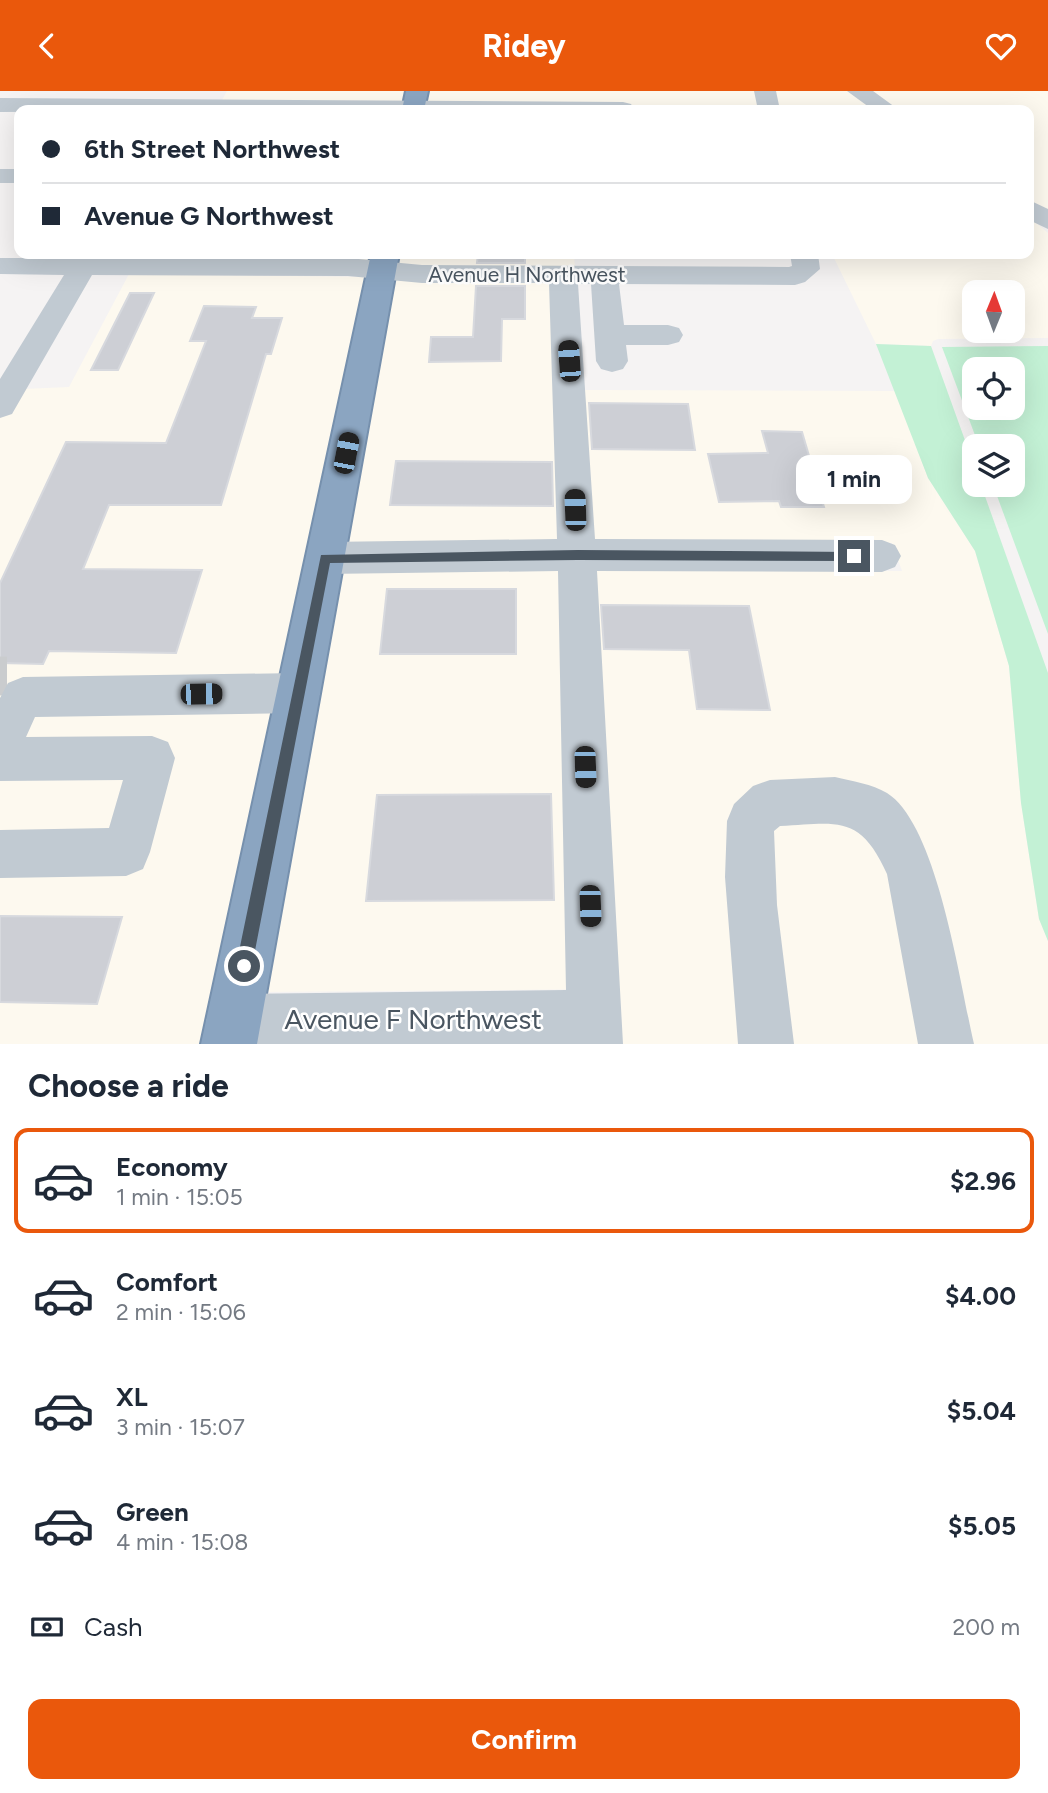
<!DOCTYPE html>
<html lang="en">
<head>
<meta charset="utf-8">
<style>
  body { margin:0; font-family:Figtree,sans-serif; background:#f6f6f7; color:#1f2937; height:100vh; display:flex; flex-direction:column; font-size:26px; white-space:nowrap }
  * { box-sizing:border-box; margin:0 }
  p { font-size:23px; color:#747a83 }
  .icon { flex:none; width:38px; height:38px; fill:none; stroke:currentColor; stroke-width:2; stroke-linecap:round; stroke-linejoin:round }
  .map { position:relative; height:953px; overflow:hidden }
  .drawer { display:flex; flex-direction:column; background:#fff; flex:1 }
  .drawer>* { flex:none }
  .top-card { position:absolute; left:14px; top:14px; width:1020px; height:154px; border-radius:14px; box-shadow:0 7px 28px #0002; display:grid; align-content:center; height:154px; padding:0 28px; background:#fff }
  .needle { width:46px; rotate:1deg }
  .tools { position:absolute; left:962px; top:189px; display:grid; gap:14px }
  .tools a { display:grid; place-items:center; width:63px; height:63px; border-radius:14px; background:#fff; box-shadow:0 7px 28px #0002; font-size:35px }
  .end { position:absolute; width:32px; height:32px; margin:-16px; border:9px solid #4a5661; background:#fff; box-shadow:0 0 0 4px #fff }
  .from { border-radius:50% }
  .bubble { position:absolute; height:49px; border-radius:14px; background:#fff; box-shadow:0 7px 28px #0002; font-size:23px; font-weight:700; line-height:49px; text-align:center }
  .car { position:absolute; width:21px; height:42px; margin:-21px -10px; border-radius:9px; box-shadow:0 0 5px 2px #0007; background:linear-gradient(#222 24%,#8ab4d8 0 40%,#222 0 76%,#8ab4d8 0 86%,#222 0) }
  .top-card b { display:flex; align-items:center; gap:24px; height:66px; font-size:26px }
  .top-card b+b { border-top:2px solid #e0e1e3 }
  .top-card i { width:18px; height:18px; background:#1f2937 }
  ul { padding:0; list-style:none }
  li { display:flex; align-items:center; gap:21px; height:105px; margin:0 14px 10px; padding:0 14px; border:4px solid transparent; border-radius:14px }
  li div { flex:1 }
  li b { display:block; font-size:26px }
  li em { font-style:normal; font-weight:700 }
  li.active { border-color:#ea580c }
  li>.icon { width:63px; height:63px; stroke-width:1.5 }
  h2 { padding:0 28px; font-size:32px; line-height:84px }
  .pay { display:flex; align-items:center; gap:18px; height:77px; padding:0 28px; font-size:26px }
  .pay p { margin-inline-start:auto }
  .cta { display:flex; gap:14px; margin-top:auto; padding:14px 28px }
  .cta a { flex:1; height:80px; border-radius:14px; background:#ea580c; color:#fff; font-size:28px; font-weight:700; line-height:80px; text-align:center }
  header { display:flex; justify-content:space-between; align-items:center; height:91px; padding:0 28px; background:#ea580c; color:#fff; font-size:32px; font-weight:700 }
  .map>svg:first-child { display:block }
</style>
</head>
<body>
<header><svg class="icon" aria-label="back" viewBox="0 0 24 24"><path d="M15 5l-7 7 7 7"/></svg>Ridey<svg class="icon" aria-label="heart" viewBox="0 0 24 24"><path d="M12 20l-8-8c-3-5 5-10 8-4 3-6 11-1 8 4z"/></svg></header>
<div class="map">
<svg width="1048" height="953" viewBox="0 0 1048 953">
  <rect width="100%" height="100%" fill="#f5f3f3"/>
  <path fill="#fdf9ef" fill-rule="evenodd" d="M227,0H408L406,10L222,9Z
    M425,0H756L760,19H422Z
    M773,0H849L878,19H778Z
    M868,0H1048V124L1029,109V19H898Z
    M1029,126L1048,142V247L938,248L933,250L931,255L876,253L832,163H1029ZM975,201H1013V240H975Z
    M140,163H374L372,170L137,168Z
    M396,163H574L575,177L424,176L394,172Z
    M129,183L369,186L208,953H0V299L69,296Z
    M391,188L576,192L584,299L896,300L928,387L975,460L1009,575L1021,712L1039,828L1048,850V953H617L613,898L260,901L338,481L578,478L902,480L892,452L577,450L343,453Z"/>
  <path fill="#c3f1d5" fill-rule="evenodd" d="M876,253L931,255L975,377V394H981L1048,582V850L1039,828L1021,712L1009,575L975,460L928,387Z
    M1048,255V543L993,394H1013V355H979L942,256ZM975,278H1013V317H975Z"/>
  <path fill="#cdcfd5" stroke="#d7d9de" stroke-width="2" d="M478,163H525V172H477Z
    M476,195H525V228H502L501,270L429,271L431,246H473Z
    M130,202H154L118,279H91Z
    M204,215L256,216L252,227H282L271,263H266L221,414H109L83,478L202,479L176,562L49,560L43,573L0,572V492L66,351L166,352L206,250H190Z
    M589,312L688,313L695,359L592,358Z
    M762,340L802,341L824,416H781L779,410L719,411L708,363L768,362Z
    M396,370L552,371L553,415L390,414Z
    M387,498H516V563H380Z
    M601,514L749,515L770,619L697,618L689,559L604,558Z
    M551,703L554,809L366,810L377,704Z
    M0,825L122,826L97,913L0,911Z"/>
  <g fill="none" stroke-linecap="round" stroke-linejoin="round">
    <path stroke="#caccce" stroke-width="39" stroke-dasharray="39 19" stroke-linecap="butt" d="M0,585H7"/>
    <g stroke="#7690ad" stroke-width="4">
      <path id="highway" d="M406,0H428L424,19H402Z
        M371,163H399L257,953H201Z"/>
    </g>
    <path fill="#c1cad2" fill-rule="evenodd" d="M754,0H776L780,19H758Z
      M847,0H873L899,19H873Z
      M0,7L623,11L631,13L634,18L0,21Z
      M0,78H19V92H0Z
      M1029,109L1048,118V138L1029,129Z
      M790,163H818L820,178L805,191L795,194L619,193L624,234H668L679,237L683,244L679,251L668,254H626L628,270L623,278L612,281L601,278L596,270L591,193H578L595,448L882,449L895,454L901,465L895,476L882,481L597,480L623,953H223L214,949L206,930L214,911L233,903L566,899L558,480L325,483L312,478L306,467L312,456L325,451L557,448L549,192H422L348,185L92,184L12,323L0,327V288L64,184L0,183V167H348L422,174L789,176L792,175Z
      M299,582L314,588L320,602L314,616L299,622L35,626L26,646L152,645L168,651L175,667L150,761L143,778L126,785L0,787V739L109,737L123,689L0,690V607L8,592L23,586Z
      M835,686C852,690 872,693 887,702C938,734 960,894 974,953H918L887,783C860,723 838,732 780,735L774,740L777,814L794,953H738L725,786L727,730L734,713L753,695L770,689Z"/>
    <use href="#highway" fill="#8ba5c1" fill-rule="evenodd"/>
  </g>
  <path fill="#4a5661" d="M578,459L854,461L860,465L854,470L578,469L330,472L252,875L250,880L244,883L239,880L236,875L321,464Z"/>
  <g text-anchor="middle" stroke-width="5" stroke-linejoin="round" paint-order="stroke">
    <g font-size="21" fill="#4a5661" stroke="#fff">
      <text x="527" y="191">Avenue H Northwest</text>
    </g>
    <g font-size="28" fill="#4a5661" stroke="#fff">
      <text x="413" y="938">Avenue F Northwest</text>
    </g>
  </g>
</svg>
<div class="tools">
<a><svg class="needle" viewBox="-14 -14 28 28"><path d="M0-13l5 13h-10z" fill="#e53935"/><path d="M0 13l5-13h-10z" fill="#747a83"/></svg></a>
<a><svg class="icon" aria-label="locate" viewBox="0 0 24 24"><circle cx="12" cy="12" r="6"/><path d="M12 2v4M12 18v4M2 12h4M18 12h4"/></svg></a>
<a><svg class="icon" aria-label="layers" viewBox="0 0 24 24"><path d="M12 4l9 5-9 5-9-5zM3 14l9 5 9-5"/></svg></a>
</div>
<i class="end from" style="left:244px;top:875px"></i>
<i class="end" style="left:854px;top:465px"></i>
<div class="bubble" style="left:796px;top:364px;width:116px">1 min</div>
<i class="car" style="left:569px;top:270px;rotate:356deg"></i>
<i class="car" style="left:346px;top:362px;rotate:11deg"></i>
<i class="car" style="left:575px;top:419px;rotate:358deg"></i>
<i class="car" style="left:201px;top:603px;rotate:89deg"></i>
<i class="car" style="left:585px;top:676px;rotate:178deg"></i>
<i class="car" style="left:590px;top:815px;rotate:178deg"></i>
<div class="top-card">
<b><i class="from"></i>6th Street Northwest</b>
<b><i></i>Avenue G Northwest</b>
</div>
</div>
<section class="drawer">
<h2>Choose a ride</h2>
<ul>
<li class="active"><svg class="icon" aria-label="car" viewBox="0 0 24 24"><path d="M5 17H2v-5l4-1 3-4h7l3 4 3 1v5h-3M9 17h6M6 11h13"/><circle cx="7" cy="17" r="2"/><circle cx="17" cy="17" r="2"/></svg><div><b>Economy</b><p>1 min · 15:05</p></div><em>$2.96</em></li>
<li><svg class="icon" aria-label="car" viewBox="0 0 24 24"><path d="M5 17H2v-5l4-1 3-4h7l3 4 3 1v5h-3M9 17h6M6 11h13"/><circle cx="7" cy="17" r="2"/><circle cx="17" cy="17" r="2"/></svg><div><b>Comfort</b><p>2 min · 15:06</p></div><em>$4.00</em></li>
<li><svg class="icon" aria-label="car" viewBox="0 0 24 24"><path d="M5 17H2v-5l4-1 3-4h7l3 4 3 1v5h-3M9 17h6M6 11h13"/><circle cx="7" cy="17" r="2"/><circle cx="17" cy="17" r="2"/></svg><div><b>XL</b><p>3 min · 15:07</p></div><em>$5.04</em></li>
<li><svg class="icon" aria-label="car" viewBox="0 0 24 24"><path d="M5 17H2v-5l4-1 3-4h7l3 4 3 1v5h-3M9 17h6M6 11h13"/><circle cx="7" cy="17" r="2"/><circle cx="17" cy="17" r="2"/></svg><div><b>Green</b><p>4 min · 15:08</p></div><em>$5.05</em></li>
</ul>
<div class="pay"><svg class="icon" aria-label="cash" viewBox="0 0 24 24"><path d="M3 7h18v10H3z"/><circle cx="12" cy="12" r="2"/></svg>Cash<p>200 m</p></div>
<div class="cta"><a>Confirm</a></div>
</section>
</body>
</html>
